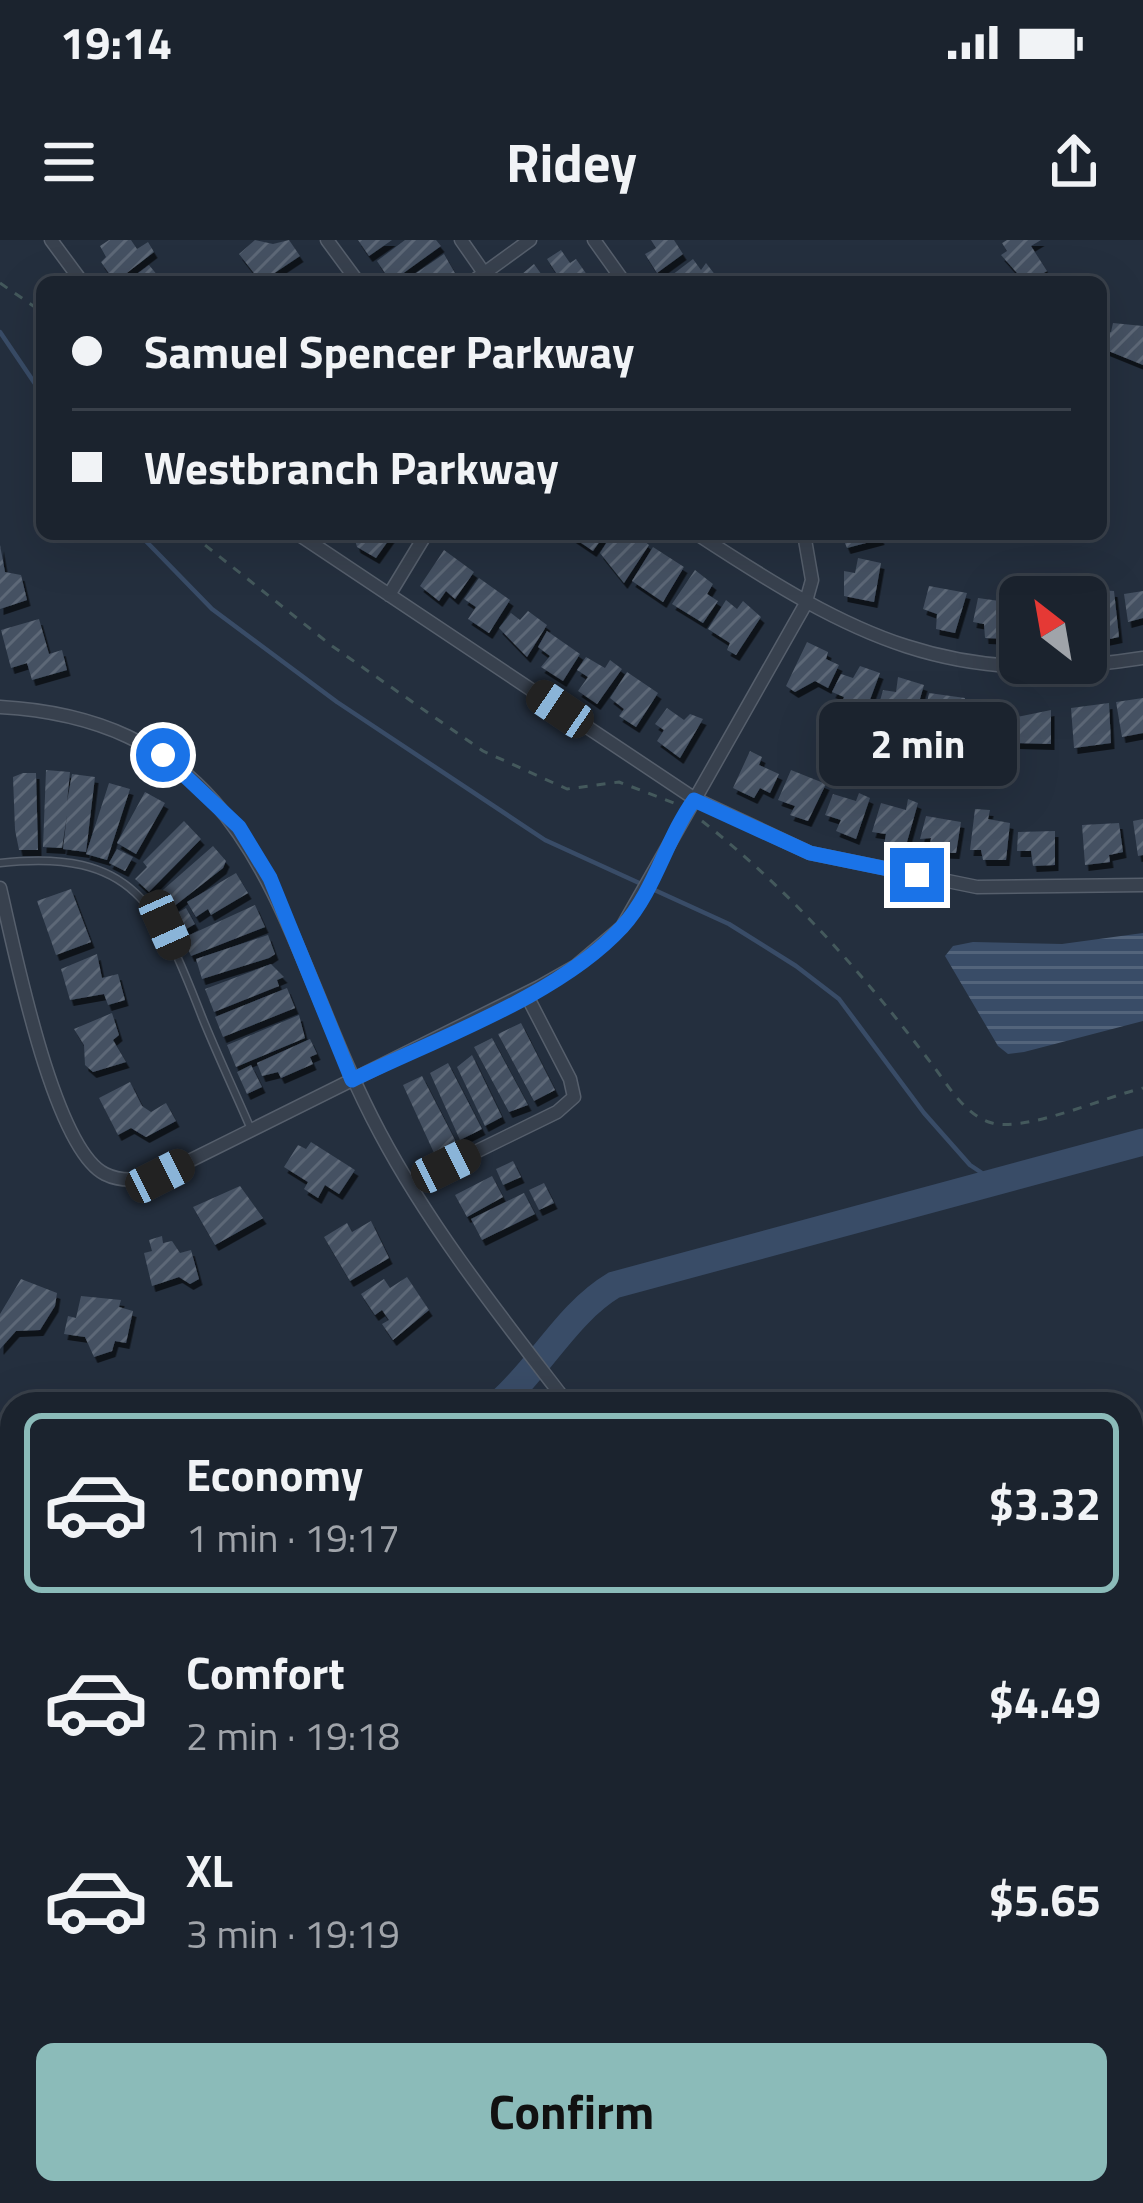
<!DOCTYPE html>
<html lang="en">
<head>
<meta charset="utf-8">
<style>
  body { margin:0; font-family:"Titillium Web",sans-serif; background:#282f3a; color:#f1f3f6; height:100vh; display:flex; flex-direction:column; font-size:45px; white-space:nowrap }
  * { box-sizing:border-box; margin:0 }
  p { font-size:39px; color:#a0a4aa }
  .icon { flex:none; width:66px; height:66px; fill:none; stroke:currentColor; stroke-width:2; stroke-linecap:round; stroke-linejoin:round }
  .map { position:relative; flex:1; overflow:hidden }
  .panel { position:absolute; left:0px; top:1152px; width:1143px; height:813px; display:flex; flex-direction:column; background:#1b232e; border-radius:36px 36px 0 0; box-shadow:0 12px 48px #0002,0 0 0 3px #39404a }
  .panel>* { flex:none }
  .guide { position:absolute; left:36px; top:36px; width:1071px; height:264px; border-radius:18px; box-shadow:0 12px 48px #0002,0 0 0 3px #39404a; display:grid; align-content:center; height:264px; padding:0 36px; background:#1b232e }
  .needle { width:78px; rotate:329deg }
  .controls { position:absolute; left:999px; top:336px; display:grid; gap:24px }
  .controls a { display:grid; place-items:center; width:108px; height:108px; border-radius:18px; background:#1b232e; box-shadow:0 12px 48px #0002,0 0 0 3px #39404a; font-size:60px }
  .end { position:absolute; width:54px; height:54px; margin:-27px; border:15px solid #1a73e8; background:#fff; box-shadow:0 0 0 6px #fff }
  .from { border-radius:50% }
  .bubble { position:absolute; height:84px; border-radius:18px; background:#1b232e; box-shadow:0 12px 48px #0002,0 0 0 3px #39404a; font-size:39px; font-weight:700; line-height:84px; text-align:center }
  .car { position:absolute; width:36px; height:72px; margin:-36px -18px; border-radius:15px; box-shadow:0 0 9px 3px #0007; background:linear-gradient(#222 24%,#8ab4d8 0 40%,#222 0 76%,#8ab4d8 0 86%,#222 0) }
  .guide b { display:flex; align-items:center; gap:42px; height:114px; font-size:45px }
  .guide b+b { border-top:3px solid #39404a }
  .guide i { width:30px; height:30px; background:#f1f3f6 }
  ul { padding:21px 0 0; list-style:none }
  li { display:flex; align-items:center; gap:36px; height:180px; margin:0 24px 18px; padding:0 12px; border:6px solid transparent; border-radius:18px }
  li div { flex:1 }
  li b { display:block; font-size:45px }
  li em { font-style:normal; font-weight:700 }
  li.current { border-color:#8bbbb9 }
  li>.icon { width:108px; height:108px; stroke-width:1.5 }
  .action { display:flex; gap:24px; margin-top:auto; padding:24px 36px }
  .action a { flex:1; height:138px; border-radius:18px; background:#8bbbb9; color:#111; font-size:48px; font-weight:700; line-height:138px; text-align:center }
  .status { display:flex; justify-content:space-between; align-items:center; height:84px; padding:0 60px; background:#1b232e; direction:ltr }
  .status svg { height:33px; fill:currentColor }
  header { display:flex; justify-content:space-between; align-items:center; height:156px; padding:0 36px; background:#1b232e; font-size:54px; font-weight:700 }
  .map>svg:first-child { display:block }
</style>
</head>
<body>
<div class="status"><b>19:14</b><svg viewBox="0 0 49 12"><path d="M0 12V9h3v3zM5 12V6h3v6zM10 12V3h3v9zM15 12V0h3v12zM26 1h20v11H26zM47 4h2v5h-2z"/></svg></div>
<header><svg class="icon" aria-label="menu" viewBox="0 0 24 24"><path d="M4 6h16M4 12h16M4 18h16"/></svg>Ridey<svg class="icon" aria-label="share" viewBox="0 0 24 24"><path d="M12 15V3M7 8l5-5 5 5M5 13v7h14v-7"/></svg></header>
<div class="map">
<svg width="1143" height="1963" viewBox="0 0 1143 1963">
  <defs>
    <pattern id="water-rules" width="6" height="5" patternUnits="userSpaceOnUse" patternTransform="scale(3)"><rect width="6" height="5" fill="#394c67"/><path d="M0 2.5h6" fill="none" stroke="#53647b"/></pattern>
    <pattern id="building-hatch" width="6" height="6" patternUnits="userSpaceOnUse" patternTransform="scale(3)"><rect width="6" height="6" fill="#455162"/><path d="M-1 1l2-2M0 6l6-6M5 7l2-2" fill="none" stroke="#5d6877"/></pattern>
    <filter id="shadow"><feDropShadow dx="3.5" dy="6" stdDeviation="0" flood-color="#0009"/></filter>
  </defs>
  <rect width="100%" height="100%" fill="#242f3e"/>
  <path fill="url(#water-rules)" d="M1143,693V781L1024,812L1008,814L998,806L945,716L953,706L973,702L1062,704Z"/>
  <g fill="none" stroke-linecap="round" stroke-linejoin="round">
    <path stroke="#394c67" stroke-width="4.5" d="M0,92L42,154
      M139,294L212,369L337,462L545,600L729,684L796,726L839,759L924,873L970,925L994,941
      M266,1963L267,1953"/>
    <path stroke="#394c67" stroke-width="27" d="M498,1164C540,1128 567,1073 614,1045L1143,902
      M0,1444L12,1442"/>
  </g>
  <path fill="url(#building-hatch)" filter="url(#shadow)" d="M109,0H131L137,9L148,2L154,12L115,42L101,22L106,17L100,6Z
    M255,0L273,4L289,0L300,16L261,42L239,14Z
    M358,0H392L369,16Z
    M405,0H436L441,6L391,42L377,21Z
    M651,0H674L683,14L657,33L645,14L656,8Z
    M1007,0H1041L1031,6L1047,31L1029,42H1009L1017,33L1001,15L1007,11L1002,3Z
    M561,10L570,23L576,19L592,42H562L547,19Z
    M444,14L456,35L446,42H403Z
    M693,19L701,30L706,23L716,36L709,42H677L672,35Z
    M534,24L547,42H527L522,34Z
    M149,25L163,42H126Z
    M1113,83L1143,86V125L1106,110L1101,90L1111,92Z
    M353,294H393L376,318L357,307Z
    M568,294H605L593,311Z
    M612,294H636L649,305L624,343L600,313Z
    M841,294H879L881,299L847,308Z
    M0,305L5,332L21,335L27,360L0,369Z
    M653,307L684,327L663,362L632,341Z
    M444,310L474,332L455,359L446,351L439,361L420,346Z
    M858,318L881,323L874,362L844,356V331L855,333Z
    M695,330L713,344L707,354L718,361L703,383L672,364Z
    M479,338L510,360L489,393L468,379L476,367L464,359Z
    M929,346L967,353L955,393L936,389L937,374L923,369Z
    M1098,350L1114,351L1119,397L1086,404V362L1099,360Z
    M1143,351V378L1128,382L1124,354Z
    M978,358L1014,363L1009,399L985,398L984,384L973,382Z
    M726,360L737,369L743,361L761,377L736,415L727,410L730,403L708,389Z
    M528,371L547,385L527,417L499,388L511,373L520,380Z
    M39,379L49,414L62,410L67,430L32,440L27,423L11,428L1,390Z
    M547,391L580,414L563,441L541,427L550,416L538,407Z
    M807,402L828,412L826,419L839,425L828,448L815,441L795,452L786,446Z
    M586,417L605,428L610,420L622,429L597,464L578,451L588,437L577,430Z
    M860,426L880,433L865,473L841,465L844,457L832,452L841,434L853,438Z
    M627,432L658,453L636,487L619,476L624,469L610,458Z
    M898,437L924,445L913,483L876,475L883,450L896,452Z
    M929,453L965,458L959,494L922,486Z
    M1143,458V493L1122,497L1116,462Z
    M1109,463L1111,503L1074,508L1071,468Z
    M987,464L1007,465L1004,502L970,494L972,470H986Z
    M667,468L684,480L690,474L703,479L680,518L657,501L664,490L655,484Z
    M1051,470V504L1016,503L1017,477Z
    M750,511L762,517L759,525L779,534L770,553L760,548L754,558L733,548Z
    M46,530L70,532L67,562L72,534L95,537L86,612L63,609L67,575L62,608L43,607Z
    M791,530L826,544L808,581L790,575L795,566L778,560Z
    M23,533H36L38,610H19L15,590L13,537Z
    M109,543L130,549L107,620L86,614Z
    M145,552L165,563L136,614L117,603Z
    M859,553L870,558L856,599L836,591L841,580L825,575L833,554L856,561Z
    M908,559L918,563L905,609L884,605L886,594L872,592L881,563L906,570Z
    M975,569L990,570L988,579L1010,583L1006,620H983L981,610H970Z
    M926,576L961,582L956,613L929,612L931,598L920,599Z
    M1143,579V615L1138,616L1133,581Z
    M184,581L201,599L149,652L135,639L147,627L143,622Z
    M1119,583L1123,612L1109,615L1110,622L1085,625L1082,585Z
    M1055,591V625L1033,626L1031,611H1017L1018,592Z
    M213,606L226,621L223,628L168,671L156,656Z
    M117,609L133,617L125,631L109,623Z
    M236,633L248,653L211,675L208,669L196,677L187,662Z
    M71,649L91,702L56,715L37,661Z
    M255,665L265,687L191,716L183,698Z
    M186,668L195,684L181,692L172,676Z
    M268,695L275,714L269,718L202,739L196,719Z
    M97,714L102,738L118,734L125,760L108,765L104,754L70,760L61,729Z
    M271,724L284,737L277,740L279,746L214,772L205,749Z
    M287,748L295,768L223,797L215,777Z
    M112,773L119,795L113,800L126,822L93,832L85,825L84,805L74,789Z
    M299,775L305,798L236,827L227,805Z
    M521,783L555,850L534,861L498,794Z
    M492,798L528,865L509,872L474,807Z
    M310,799L317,814L310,817L313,824L281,838L278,832L262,836L257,823Z
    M472,815L502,877L485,886L457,827Z
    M448,823L482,889L460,900L430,833Z
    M251,825L262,847L247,854L237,832Z
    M422,836L456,902L434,913L403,845Z
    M130,842L142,866L151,872L166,863L176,881L146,897L131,888L118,895L99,858Z
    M311,902L355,930L339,954L325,945L318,958L304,949L308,942L284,927L298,905L306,909Z
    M513,921L521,937L503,945L496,929Z
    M492,936L503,957L467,977L455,955Z
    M544,943L554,963L539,970L529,950Z
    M240,946L263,978L215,1005L193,967Z
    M524,953L535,974L482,1000L471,979Z
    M371,981L389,1018L350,1041L324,997L347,983L352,992Z
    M162,996L163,1003L172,1001L180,1013L191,1010L199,1039L190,1044L179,1037L152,1046L144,1013L152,1011L149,1000Z
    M407,1037L429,1070L393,1100L382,1084L389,1080L382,1070L375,1075L361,1054L384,1039L390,1048Z
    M21,1039L57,1053L55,1066L40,1090L16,1091L0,1109V1074Z
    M81,1056L121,1060L119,1067L133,1071L126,1103L115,1101L112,1111L94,1117L85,1097L64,1094L68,1076L76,1078Z
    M1139,1659L1143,1662V1695L1131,1686V1669Z
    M1131,1689L1143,1699L1138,1727L1131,1721Z
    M1131,1834L1143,1843V1875L1131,1866Z
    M1133,1925L1143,1931V1947L1132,1963H1111L1096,1953H1131Z
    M870,1953H907L900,1963H883Z
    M915,1953H957L959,1955L954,1963H908Z"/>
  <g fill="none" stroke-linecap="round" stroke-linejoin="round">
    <g stroke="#565f6c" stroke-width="9">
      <path id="service" d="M0,623C134,608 159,666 202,777C217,814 234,850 250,887"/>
    </g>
    <g stroke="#565f6c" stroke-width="15">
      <path id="minor" d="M51,0L82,42
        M327,0L358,42
        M461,0L484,33
        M594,0L624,42
        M472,42L530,0
        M697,294C854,397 950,449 1143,418
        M804,294L812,340L805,365L695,559L810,613L977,647L1143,645
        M389,355L426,294
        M0,467C268,482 278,703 380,893C431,989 502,1078 568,1164
        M0,648C14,707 53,908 105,934C123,943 141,939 159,936L539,747L576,726L622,687L695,559L298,294
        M410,944L557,872L574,857L570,839L526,754
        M1131,1294L1143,1279
        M1131,1635L1143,1644
        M1131,1783L1143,1768
        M1131,1883L1143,1892
        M1015,1953L1032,1963"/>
    </g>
    <path stroke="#44595c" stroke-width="3" stroke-dasharray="9 9" stroke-linecap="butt" d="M0,43L42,72
      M191,294L332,406L483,511L567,549L619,542L674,563
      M702,581C791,651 865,736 934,827C949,847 966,876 992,883C1027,892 1105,857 1143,848"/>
    <use href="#service" stroke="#38414e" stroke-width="6"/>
    <use href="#minor" stroke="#38414e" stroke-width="12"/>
  </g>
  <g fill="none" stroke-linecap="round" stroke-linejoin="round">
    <path stroke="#1a73e8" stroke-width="15" d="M163,515L239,587L270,638L352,840C435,799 559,756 622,687C655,651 666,599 694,560L810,613L917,635"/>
  </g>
</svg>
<div class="controls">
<a><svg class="needle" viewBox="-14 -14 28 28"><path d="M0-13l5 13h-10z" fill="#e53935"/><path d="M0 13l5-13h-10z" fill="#a0a4aa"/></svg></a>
</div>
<i class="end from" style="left:163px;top:515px"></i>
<i class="end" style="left:917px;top:635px"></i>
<div class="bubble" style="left:819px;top:462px;width:198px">2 min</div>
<i class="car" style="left:560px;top:469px;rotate:304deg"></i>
<i class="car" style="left:165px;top:685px;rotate:156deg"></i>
<i class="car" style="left:446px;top:926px;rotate:64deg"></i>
<i class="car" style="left:160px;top:936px;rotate:63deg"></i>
<div class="guide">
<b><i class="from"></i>Samuel Spencer Parkway</b>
<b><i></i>Westbranch Parkway</b>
</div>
<section class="panel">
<ul>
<li class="current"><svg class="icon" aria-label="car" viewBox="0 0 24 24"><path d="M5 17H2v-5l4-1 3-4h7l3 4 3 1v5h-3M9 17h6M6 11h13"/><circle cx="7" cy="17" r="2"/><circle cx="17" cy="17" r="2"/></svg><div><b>Economy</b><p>1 min · 19:17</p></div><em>$3.32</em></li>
<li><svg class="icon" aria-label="car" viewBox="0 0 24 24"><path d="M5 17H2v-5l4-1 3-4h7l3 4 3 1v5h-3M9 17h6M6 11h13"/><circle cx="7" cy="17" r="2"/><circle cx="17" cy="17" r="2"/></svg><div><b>Comfort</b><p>2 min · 19:18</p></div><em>$4.49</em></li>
<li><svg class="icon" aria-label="car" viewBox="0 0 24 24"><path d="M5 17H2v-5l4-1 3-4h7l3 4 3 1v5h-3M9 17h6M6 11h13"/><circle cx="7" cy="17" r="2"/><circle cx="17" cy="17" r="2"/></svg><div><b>XL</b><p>3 min · 19:19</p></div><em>$5.65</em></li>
</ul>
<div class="action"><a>Confirm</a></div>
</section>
</div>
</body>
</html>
